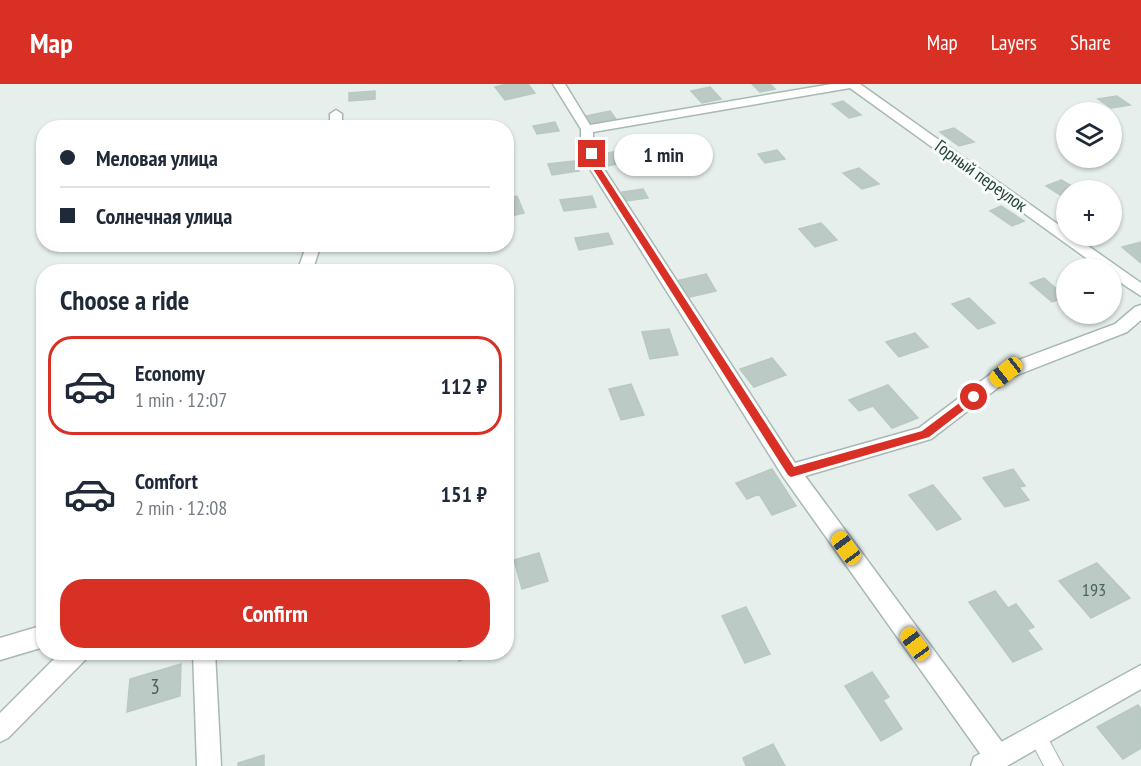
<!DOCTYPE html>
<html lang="en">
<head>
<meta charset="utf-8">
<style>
  body { margin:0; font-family:"PT Sans Narrow",sans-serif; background:#f6f6f7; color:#1f2937; height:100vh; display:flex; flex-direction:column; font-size:22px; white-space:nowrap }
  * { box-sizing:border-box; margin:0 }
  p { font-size:20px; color:#747a83 }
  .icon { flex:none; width:33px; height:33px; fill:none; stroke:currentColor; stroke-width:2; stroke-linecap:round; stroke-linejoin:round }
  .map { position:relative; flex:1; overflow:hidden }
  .side { position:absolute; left:36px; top:180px; width:478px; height:396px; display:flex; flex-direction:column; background:#fff; border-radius:24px; box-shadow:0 2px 4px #0004 }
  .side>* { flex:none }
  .top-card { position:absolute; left:36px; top:36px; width:478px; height:132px; border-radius:24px; box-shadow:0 2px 4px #0004; display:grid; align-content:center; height:132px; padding:0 24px; background:#fff }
  .tools { position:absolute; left:1056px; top:18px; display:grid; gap:12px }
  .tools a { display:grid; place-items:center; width:66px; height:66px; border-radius:50%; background:#fff; box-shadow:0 2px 4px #0004; font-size:30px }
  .end { position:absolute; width:27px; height:27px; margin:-14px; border:8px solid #d93025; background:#fff; box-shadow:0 0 0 3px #fff }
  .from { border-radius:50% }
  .bubble { position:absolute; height:42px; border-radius:21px; background:#fff; box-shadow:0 2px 4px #0004; font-size:20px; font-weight:700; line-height:42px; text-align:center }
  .car { position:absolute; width:18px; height:36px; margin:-18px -9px; border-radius:8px; box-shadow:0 0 4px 2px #0007; background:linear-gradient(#f5c518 24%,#345 0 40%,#f5c518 0 76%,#345 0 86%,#f5c518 0) }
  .top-card b { display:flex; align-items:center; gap:21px; height:57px; font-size:22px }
  .top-card b+b { border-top:2px solid #e0e1e3 }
  .top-card i { width:15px; height:15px; background:#1f2937 }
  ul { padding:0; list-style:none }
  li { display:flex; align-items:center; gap:18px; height:99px; margin:0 12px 9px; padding:0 12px; border:3px solid transparent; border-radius:24px }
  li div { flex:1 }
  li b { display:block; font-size:22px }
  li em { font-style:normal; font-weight:700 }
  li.active { border-color:#d93025 }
  li>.icon { width:54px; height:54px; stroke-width:1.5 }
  h2 { padding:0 24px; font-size:27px; line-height:72px }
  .button { display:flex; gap:12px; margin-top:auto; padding:12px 24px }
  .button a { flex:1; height:69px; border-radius:24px; background:#d93025; color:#fff; font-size:24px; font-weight:700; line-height:69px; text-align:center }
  header { display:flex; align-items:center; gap:36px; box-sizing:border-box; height:84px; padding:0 30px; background:#d93025; color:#fff }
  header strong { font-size:28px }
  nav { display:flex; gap:33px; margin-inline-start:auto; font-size:21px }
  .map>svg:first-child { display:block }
</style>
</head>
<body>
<header>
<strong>Map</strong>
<nav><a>Map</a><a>Layers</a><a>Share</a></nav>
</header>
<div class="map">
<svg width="1141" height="682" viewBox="0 0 1141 682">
  <rect width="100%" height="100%" fill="#e6efeb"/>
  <path fill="#bbcac4" stroke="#b8c9c2" stroke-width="1.5" d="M507,0H528L535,9L505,16L495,3Z
    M752,0H770L775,5L760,8Z
    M710,3L721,15L702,19L691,7Z
    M375,7V15L349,17V9Z
    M1117,12L1130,21L1111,24L1098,15Z
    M843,17L861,31L849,34L832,20Z
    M610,27L616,35L591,40L586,32Z
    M555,38L559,47L537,50L533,42Z
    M954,44L974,58L959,62L940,48Z
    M624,66L632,77L608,82L601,70Z
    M777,66L785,75L765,79L758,70Z
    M574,77L579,87L552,91L548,80Z
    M859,84L879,100L862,105L843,89Z
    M1061,96L1079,106H1066L1065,114L1046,102Z
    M643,105L648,114L626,117L622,108Z
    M517,112L524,129L507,133V114Z
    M592,112L596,123L564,127L560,116Z
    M1001,122L1024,137L1012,142L990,127Z
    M821,139L837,156L815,163L799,145Z
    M608,149L613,160L579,166L575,154Z
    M1141,158V179L1122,163Z
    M706,190L716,207L686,214L676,197Z
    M1044,194L1066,213L1052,218L1030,199Z
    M969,214L995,239L978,245L952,220Z
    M669,245L678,271L650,275L642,248Z
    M915,249L928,263L899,273L886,258Z
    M772,274L786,291L754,303L740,285Z
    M631,300L644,331L621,336L609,305Z
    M888,301L918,334L892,344L873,322L859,327L849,316Z
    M772,385L796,422L772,431L759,410L747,415L736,399Z
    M1013,385L1025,402L1019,403L1029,416L1005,423L983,394Z
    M933,401L961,435L937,446L909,411Z
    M539,469L548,497L522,505L514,476Z
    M1097,479L1130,514L1091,534L1059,497Z
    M995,507L1008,524L1016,520L1034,543L1027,546L1042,565L1013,578L969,518Z
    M746,523L770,570L745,579L722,532Z
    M457,568H483L459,577Z
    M181,580L180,612L127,628L130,595Z
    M872,588L889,613L883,616L902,645L881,657L845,602Z
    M1138,621L1141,625V664L1123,675L1097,643Z
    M773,660L785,682H746L743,674Z
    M264,671V682H238V679Z"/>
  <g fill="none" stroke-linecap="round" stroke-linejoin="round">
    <g stroke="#a8b8b2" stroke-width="2">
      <path id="service" d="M1037,642L1043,645L1063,682H1044L1028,651L1031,645Z"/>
    </g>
    <g stroke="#a8b8b2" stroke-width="3">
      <path id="minor" d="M553,0H565L590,41L832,0H860L1066,146V152H1074L1141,199V212L1112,193V184H1100L850,4L593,48V55L604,85L795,379L919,344L1000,283L1115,240L1135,223L1141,221V236L1127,248L1012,293L931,355L805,392L1007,665L1010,674L1007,682H989L784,394L590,85L581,55V45Z
        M336,26L342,30V44H330V30Z
        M307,160H321L312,188H297Z
        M44,541V563L0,576V554Z
        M61,568H88L85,576L8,654L0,658V629Z
        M193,568H215L221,682H197Z"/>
    </g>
    <g stroke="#a4bbb3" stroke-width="3">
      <path id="secondary" d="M1141,581V605L1007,682H971L974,673Z"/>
    </g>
    <use href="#service" fill="#fff" fill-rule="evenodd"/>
    <use href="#minor" fill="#fff" fill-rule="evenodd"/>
    <use href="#secondary" fill="#fff" fill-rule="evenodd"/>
  </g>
  <path fill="#d93025" d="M592,68L596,70L601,85L794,383L922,347L970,311H977V316L929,353L791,393L788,391L593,85L589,70Z"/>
  <g text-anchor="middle" stroke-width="6" stroke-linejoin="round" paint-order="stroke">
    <g font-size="18" fill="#24423a" stroke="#f7fbf9">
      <text transform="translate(981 92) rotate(36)" y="6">Горный переулок</text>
    </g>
    <g font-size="18" fill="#4a645c">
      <text x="1094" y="512">193</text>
    </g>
    <g font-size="21" fill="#4a645c">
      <text x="155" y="610">3</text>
    </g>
  </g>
</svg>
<div class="tools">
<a><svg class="icon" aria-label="layers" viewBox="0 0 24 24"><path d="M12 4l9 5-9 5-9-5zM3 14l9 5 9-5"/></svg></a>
<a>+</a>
<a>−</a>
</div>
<i class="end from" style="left:974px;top:313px"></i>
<i class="end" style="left:592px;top:70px"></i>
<div class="bubble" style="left:614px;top:50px;width:99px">1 min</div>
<i class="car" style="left:1006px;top:288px;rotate:232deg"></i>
<i class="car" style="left:846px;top:464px;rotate:324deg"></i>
<i class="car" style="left:915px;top:560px;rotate:324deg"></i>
<div class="top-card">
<b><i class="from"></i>Меловая улица</b>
<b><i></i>Солнечная улица</b>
</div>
<section class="side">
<h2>Choose a ride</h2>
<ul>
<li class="active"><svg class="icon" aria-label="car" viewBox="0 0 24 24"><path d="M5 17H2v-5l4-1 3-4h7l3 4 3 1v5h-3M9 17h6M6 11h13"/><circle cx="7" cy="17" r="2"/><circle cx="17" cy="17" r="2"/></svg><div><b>Economy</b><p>1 min · 12:07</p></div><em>112 ₽</em></li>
<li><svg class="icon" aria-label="car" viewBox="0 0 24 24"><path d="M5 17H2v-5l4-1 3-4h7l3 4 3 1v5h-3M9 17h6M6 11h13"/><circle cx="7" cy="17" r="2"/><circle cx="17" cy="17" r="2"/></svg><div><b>Comfort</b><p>2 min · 12:08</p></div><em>151 ₽</em></li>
</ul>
<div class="button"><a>Confirm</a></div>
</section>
</div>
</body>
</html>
